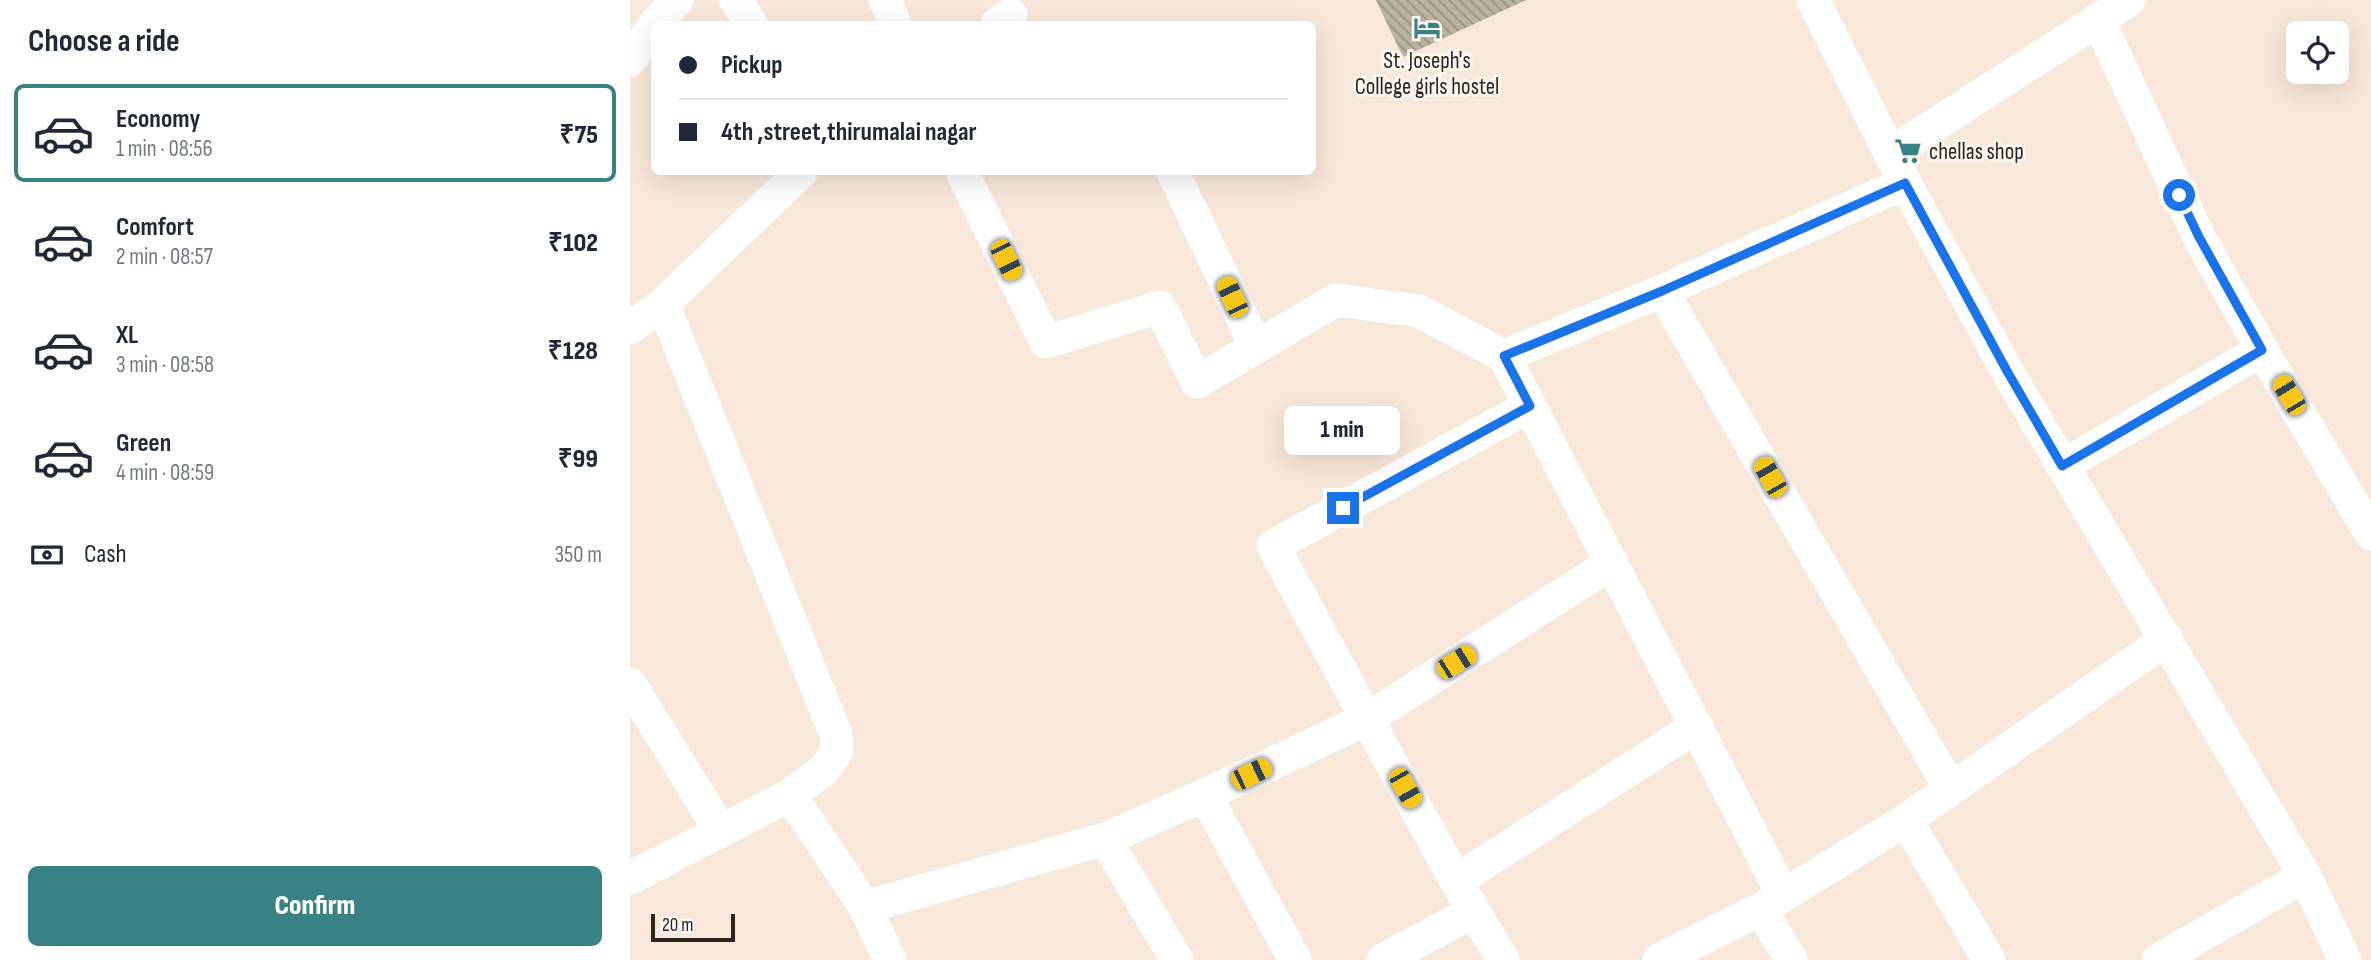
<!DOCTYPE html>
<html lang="en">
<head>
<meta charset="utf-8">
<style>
  body { margin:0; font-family:"Sofia Sans Condensed",sans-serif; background:#f2f2f3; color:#1f2937; height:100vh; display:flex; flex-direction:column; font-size:26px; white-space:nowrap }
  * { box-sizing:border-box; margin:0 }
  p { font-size:23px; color:#747a83 }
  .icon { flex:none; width:38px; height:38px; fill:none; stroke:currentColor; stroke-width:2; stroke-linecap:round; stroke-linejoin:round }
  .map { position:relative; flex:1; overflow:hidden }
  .details { display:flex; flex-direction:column; background:#fff; width:630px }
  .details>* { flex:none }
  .hud { position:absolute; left:21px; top:21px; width:665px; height:154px; border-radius:10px; box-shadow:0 7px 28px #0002; display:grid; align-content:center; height:154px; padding:0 28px; background:#fff }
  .buttons { position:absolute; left:1656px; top:21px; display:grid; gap:14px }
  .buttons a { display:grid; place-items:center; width:63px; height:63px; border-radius:10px; background:#fff; box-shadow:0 7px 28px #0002; font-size:35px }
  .scale { position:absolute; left:21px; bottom:18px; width:84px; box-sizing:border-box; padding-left:7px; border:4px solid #2b251f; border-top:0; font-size:19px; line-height:24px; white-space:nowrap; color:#2b251f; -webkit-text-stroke:5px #fef7f1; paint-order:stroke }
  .end { position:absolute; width:32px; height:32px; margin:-16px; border:9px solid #1a73e8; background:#fff; box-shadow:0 0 0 4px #fff }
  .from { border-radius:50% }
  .bubble { position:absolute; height:49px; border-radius:10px; background:#fff; box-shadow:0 7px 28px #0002; font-size:23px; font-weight:800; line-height:49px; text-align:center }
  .car { position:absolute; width:21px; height:42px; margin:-21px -10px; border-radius:9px; box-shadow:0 0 5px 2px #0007; background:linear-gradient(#f5c518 24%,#345 0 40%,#f5c518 0 76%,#345 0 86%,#f5c518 0) }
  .hud b { display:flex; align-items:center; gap:24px; height:66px; font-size:26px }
  .hud b+b { border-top:2px solid #e0e1e3 }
  .hud i { width:18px; height:18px; background:#1f2937 }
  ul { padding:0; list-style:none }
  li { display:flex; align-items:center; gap:21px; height:98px; margin:0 14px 10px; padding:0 14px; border:4px solid transparent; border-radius:10px }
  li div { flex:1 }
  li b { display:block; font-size:26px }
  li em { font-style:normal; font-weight:800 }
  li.on { border-color:#388184 }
  li>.icon { width:63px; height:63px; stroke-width:1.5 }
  h2 { padding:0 28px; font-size:32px; line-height:84px }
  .pay { display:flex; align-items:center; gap:18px; height:77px; padding:0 28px; font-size:26px }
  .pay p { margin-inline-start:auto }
  .primary-button { display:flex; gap:14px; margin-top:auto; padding:14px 28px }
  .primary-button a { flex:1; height:80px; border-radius:10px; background:#388184; color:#fff; font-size:28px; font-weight:800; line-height:80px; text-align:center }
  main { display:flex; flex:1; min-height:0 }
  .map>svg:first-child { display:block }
</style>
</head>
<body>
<main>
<section class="details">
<h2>Choose a ride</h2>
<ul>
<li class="on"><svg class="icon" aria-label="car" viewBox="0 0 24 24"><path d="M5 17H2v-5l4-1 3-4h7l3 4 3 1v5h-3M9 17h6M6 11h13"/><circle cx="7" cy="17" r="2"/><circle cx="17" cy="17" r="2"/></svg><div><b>Economy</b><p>1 min · 08:56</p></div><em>₹75</em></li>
<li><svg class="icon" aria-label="car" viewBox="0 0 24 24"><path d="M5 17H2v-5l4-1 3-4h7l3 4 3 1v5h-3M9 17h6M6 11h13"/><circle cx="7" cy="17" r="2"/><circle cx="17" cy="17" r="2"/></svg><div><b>Comfort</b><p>2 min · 08:57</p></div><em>₹102</em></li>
<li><svg class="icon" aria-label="car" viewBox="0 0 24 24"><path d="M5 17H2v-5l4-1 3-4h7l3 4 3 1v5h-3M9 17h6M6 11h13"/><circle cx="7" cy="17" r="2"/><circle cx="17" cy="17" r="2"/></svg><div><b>XL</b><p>3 min · 08:58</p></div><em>₹128</em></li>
<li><svg class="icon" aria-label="car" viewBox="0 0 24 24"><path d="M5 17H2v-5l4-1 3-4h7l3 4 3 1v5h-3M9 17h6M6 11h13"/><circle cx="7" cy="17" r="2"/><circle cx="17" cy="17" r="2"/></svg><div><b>Green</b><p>4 min · 08:59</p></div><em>₹99</em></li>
</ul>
<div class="pay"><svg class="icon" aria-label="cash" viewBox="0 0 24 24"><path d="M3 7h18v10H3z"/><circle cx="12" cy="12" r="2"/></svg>Cash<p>350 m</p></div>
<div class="primary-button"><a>Confirm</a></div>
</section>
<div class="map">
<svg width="1741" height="960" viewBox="0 0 1741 960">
  <defs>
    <pattern id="building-back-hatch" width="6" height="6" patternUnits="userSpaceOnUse" patternTransform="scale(1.75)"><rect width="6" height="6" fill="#b9b3a0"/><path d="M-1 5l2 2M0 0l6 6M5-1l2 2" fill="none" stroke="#979182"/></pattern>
  </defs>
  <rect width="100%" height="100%" fill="#f8e8d9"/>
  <path fill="url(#building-back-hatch)" d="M746,0H896L773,57Z"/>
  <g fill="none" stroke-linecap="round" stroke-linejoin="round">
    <path stroke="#fff" stroke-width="33" d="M106,0L121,24
      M255,0L265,24
      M1183,0L1275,183L1377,371L1675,876L1715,960
      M1468,19L1569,237L1632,350L1741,534
      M25,24L47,0
      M367,24L381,15
      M0,60L24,25
      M1261,153L1499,0
      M332,172L416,342L530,307L567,382L706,300L789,311L874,356L1153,895
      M543,172L626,347
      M1032,291L1320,788
      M0,328L33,304L171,172
      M874,356L1032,291L1275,183
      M900,406L643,546L737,719L982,563
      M1432,466L1632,350
      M0,684L90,830
      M160,795L235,907L260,960
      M575,795L665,960
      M1276,820L1359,960
      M475,839L547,960
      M0,878L160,795L194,770L207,751L206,735L33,304
      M826,881L1067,726
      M235,907L475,839L575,795L737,719L826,881L873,960
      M1131,909L1161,960
      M753,960L844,911
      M1029,960L1131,909L1276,820L1537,639
      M1528,960L1675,876"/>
  </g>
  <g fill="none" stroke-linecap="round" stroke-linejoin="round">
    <path stroke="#1a73e8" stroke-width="9" d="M713,508L900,406L874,356L1032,291L1275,183L1377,371L1432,466L1632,350L1569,237L1549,195"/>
  </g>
  <defs>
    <g id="hotel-bare" transform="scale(2.1)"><path d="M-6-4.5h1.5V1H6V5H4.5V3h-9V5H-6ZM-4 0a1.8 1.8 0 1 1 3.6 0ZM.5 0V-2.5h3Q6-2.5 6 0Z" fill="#388184" stroke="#fef7f1" stroke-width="2.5" paint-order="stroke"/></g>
    <g id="supermarket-bare" transform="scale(2.1)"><path d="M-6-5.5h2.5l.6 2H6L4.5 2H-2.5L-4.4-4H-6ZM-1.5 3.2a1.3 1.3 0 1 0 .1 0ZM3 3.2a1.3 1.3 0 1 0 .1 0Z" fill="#388184" stroke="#fef7f1" stroke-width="2.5" paint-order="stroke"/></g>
  </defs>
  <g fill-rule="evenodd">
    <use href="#hotel-bare" x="797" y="28"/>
    <use href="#supermarket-bare" x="1278" y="151"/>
  </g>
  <g text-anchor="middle" stroke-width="6" stroke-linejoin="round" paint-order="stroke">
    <g font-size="23" fill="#2b251f" stroke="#fef7f1">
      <text x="797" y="68">St. Joseph's<tspan x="797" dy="26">College girls hostel</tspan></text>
      <text x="1299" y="159" text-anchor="start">chellas shop</text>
    </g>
  </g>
</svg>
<div class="buttons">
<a><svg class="icon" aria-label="locate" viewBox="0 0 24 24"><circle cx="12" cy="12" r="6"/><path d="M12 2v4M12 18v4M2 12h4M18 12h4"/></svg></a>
</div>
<div class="scale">20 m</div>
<i class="end from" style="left:1549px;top:195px"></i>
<i class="end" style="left:713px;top:508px"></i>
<div class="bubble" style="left:654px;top:406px;width:116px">1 min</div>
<i class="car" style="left:376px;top:260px;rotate:154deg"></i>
<i class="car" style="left:602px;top:297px;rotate:335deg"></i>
<i class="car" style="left:1659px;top:395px;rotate:329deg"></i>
<i class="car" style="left:1140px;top:477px;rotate:330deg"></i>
<i class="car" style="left:826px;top:662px;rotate:58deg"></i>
<i class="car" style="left:621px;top:774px;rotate:64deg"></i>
<i class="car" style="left:775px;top:788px;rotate:151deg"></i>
<div class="hud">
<b><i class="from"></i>Pickup</b>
<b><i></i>4th ,street,thirumalai nagar</b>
</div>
</div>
</main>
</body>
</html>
